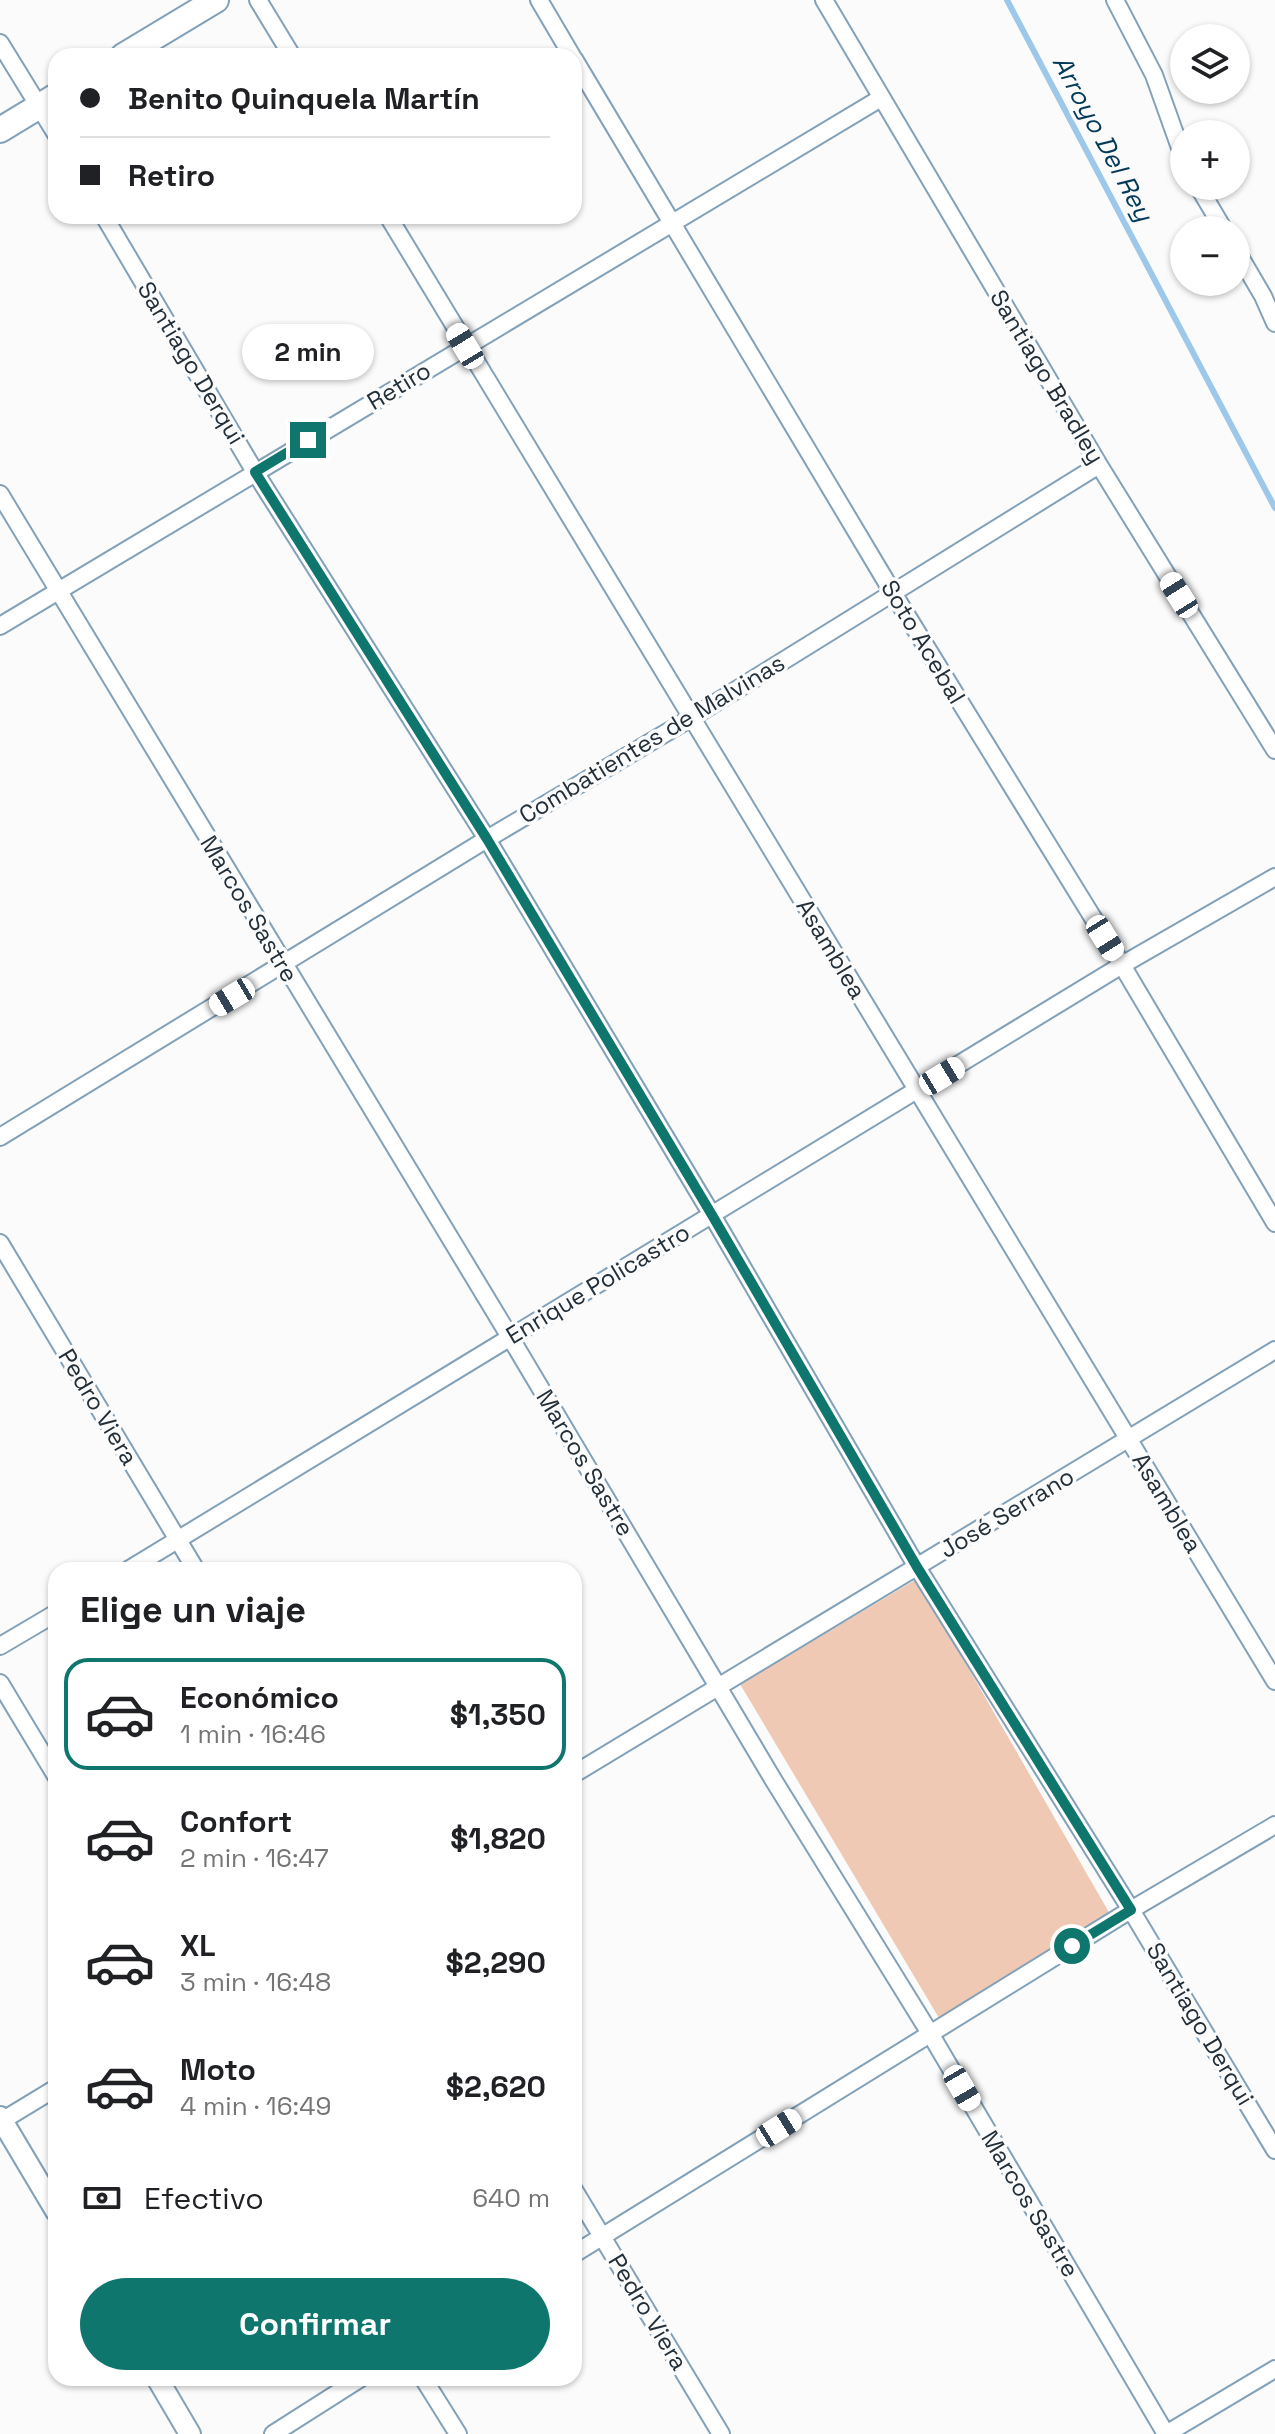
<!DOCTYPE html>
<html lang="es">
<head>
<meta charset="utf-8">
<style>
  body { margin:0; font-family:"Space Grotesk",sans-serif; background:#f6f6f6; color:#202124; height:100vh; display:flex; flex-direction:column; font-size:30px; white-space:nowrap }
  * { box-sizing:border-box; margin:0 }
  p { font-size:26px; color:#757577 }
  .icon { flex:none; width:44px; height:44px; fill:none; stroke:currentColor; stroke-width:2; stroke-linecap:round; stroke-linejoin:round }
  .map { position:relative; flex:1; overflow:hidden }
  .details { position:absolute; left:48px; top:1562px; width:534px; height:824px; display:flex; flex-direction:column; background:#fff; border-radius:24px; box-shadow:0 2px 6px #0004 }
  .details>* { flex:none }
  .banner { position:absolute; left:48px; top:48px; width:534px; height:176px; border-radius:24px; box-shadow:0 2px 6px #0004; display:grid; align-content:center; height:176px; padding:0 32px; background:#fff }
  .fabs { position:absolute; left:1170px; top:24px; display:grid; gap:16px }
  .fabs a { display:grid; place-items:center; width:80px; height:80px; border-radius:50%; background:#fff; box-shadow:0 2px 6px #0004; font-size:40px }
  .end { position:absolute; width:36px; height:36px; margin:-18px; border:10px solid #0f766e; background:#fff; box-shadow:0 0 0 4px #fff }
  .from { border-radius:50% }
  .bubble { position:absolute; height:56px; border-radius:28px; background:#fff; box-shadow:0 2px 6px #0004; font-size:26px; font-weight:600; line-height:56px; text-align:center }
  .car { position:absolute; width:24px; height:48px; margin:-24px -12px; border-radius:10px; box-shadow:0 0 6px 2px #0007; background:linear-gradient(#fff 24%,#345 0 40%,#fff 0 76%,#345 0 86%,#fff 0) }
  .banner b { display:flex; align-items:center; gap:28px; height:76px; font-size:30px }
  .banner b+b { border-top:2px solid #e0e0e0 }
  .banner i { width:20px; height:20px; background:#202124 }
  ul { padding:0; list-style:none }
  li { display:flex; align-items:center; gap:24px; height:112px; margin:0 16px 12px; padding:0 16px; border:4px solid transparent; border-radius:24px }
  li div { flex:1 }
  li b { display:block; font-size:30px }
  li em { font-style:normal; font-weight:600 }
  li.on { border-color:#0f766e }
  li>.icon { width:72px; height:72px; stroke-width:1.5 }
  h2 { padding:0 32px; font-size:36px; line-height:96px }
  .pay { display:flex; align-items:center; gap:20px; height:88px; padding:0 32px; font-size:30px }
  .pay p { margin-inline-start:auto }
  .cta { display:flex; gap:16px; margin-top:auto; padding:16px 32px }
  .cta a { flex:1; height:92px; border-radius:48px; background:#0f766e; color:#fff; font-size:32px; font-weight:600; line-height:92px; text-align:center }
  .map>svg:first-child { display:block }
</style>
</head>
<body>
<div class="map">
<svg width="1275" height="2434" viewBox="0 0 1275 2434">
  <rect width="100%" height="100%" fill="#fbfbfb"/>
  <path fill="#f0c9b4" d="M917,1579L1110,1914L939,2018L740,1684Z"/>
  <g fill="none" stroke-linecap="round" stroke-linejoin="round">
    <path stroke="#9ec8e9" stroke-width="6" d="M1007,0L1275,508"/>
    <g stroke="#82a1b9" stroke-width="20">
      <path id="minor" d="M258,0L292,56
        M539,0L572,56
        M824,0L1099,465L1275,750
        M1115,0L1154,75L1184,159
        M0,43L56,134
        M574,59L893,593L1122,965L1275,1223
        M1198,186L1224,230
        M104,216L255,472L487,839L712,1215L917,1567L1131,1910L1275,2150
        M388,216L1275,1681
        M1236,250L1263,296L1275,323
        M0,494L510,1337L774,1781L931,2035L1166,2434
        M0,626L881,98
        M0,1137L487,839L691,718L1099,465
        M0,1243L196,1570
        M128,1570L1122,965L1275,877
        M0,1646L56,1613
        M0,1683L56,1776
        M574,1774L1275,1350
        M0,2122L56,2088
        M574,2190L721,2434
        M574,2254L1124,1914L1275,1825
        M423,2378L458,2434
        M273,2434L361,2378
        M1166,2434L1275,2369"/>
    </g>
    <g stroke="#82a1b9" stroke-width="24">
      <path id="tertiary" d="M0,2117L56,2211
        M157,2378L190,2434"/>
    </g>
    <g stroke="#82a1b9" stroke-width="28">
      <path id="secondary" d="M123,56L216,0
        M0,130L56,96"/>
    </g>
    <use href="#minor" stroke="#fff" stroke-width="16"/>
    <use href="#tertiary" stroke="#fff" stroke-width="20"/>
    <use href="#secondary" stroke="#fff" stroke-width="24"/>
  </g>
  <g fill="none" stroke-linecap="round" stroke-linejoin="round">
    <path stroke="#0f766e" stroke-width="10" d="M308,440L255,472L487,839L712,1215L917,1567L1131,1910L1072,1946"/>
  </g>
  <g text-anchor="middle" stroke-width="7" stroke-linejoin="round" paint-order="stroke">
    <g font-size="24" fill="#222f39" stroke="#fbfbfb">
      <text transform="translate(191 363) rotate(59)" y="8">Santiago Derqui</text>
      <text transform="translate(1047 377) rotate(59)" y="8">Santiago Bradley</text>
      <text transform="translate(399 386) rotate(-31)" y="8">Retiro</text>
      <text transform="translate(923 642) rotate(59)" y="8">Soto Acebal</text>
      <text transform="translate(652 739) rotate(-31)" y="8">Combatientes de Malvinas</text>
      <text transform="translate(249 909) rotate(59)" y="8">Marcos Sastre</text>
      <text transform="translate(831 949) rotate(59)" y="8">Asamblea</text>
      <text transform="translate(598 1284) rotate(-31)" y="8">Enrique Policastro</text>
      <text transform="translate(98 1407) rotate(59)" y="8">Pedro Viera</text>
      <text transform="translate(585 1463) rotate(59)" y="8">Marcos Sastre</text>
      <text transform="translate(1167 1503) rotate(59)" y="8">Asamblea</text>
      <text transform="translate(1007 1513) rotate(-31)" y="8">José Serrano</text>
      <text transform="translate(1200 2024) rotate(59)" y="8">Santiago Derqui</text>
      <text transform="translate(1030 2204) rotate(59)" y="8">Marcos Sastre</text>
      <text transform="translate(648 2312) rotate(59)" y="8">Pedro Viera</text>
    </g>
    <g font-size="26" font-style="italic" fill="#033a59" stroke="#fbfbfb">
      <text transform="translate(1103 138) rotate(62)" y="9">Arroyo Del Rey</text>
    </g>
  </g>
</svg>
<div class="fabs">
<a><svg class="icon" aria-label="layers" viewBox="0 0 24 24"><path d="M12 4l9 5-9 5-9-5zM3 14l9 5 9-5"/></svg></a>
<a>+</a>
<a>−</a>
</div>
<i class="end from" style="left:1072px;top:1946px"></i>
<i class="end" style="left:308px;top:440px"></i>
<div class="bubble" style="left:242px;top:324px;width:132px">2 min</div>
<i class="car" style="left:465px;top:346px;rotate:329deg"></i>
<i class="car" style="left:1179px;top:595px;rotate:328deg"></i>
<i class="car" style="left:1105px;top:938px;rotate:148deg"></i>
<i class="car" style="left:232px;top:997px;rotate:239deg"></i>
<i class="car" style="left:942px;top:1076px;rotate:59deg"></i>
<i class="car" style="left:962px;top:2088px;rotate:150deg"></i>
<i class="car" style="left:779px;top:2128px;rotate:58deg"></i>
<div class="banner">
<b><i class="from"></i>Benito Quinquela Martín</b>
<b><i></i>Retiro</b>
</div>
<section class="details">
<h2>Elige un viaje</h2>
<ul>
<li class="on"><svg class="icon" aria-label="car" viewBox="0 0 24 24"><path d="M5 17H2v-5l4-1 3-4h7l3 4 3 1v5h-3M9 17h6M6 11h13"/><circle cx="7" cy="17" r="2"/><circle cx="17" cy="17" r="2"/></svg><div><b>Económico</b><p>1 min · 16:46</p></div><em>$1,350</em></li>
<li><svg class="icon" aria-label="car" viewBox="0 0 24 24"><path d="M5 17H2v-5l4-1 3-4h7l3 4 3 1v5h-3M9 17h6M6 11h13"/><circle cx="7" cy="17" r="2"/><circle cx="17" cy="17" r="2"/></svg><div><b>Confort</b><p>2 min · 16:47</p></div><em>$1,820</em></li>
<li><svg class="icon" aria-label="car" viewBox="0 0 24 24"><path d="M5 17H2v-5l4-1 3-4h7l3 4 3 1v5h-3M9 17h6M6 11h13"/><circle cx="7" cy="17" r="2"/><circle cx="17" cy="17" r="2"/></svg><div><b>XL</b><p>3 min · 16:48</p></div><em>$2,290</em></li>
<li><svg class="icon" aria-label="car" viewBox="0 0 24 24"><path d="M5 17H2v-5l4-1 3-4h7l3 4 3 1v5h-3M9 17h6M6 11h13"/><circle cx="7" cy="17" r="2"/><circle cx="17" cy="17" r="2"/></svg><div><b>Moto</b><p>4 min · 16:49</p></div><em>$2,620</em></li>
</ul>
<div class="pay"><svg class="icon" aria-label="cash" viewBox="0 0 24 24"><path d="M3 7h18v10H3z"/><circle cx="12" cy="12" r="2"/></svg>Efectivo<p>640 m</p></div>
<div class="cta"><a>Confirmar</a></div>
</section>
</div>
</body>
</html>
